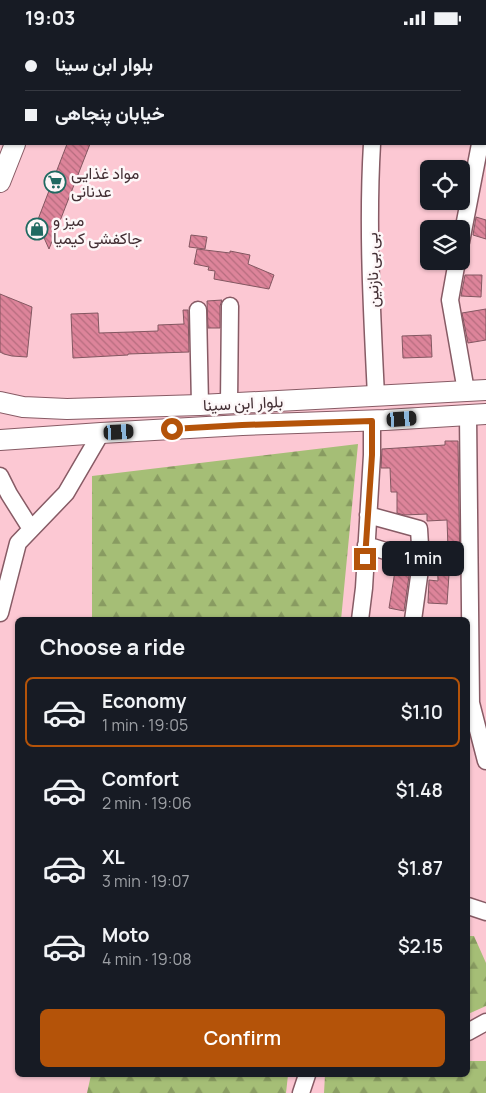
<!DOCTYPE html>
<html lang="en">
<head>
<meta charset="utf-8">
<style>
  body { margin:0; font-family:Manrope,Vazirmatn,sans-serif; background:#242831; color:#f1f3f6; height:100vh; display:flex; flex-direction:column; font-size:19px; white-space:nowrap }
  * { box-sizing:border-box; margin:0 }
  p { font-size:16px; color:#9ea1a6 }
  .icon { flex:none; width:28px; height:28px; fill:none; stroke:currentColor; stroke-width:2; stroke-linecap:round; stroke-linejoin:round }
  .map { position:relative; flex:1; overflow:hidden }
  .drawer { position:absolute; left:15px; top:582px; width:455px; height:460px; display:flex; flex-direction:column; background:#171b24; border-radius:8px; box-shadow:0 1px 4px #0004 }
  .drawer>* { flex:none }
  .banner { position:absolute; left:0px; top:0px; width:486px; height:110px; box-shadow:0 1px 4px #0004; display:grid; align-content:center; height:110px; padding:0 25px; background:#171b24 }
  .controls { position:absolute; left:420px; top:125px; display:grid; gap:10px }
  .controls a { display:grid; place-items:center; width:50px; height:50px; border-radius:8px; background:#171b24; box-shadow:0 1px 4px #0004; font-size:25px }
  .end { position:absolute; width:22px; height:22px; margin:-11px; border:6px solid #b45309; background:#fff; box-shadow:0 0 0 2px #fff }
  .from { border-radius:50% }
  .bubble { position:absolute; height:35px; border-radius:8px; background:#171b24; box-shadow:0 1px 4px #0004; font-size:16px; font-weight:600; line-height:35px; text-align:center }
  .car { position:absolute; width:15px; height:30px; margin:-15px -8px; border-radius:6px; box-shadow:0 0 4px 1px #0007; background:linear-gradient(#222 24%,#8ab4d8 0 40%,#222 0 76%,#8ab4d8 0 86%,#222 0) }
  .banner b { display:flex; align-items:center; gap:18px; height:48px; font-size:19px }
  .banner b+b { border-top:1px solid #363941 }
  .banner i { width:12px; height:12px; background:#f1f3f6 }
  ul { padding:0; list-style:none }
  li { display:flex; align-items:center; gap:15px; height:70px; margin:0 10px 8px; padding:0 15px; border:2px solid transparent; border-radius:8px }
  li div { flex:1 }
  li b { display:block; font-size:19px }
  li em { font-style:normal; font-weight:600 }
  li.selected { border-color:#b45309 }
  li>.icon { width:45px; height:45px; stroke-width:1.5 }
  h2 { padding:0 25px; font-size:22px; line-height:60px }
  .action { display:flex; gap:10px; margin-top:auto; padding:10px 25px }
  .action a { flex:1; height:58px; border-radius:8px; background:#b45309; color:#fff; font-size:20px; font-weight:600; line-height:58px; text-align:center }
  .status { display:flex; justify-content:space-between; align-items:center; height:35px; padding:0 25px; background:#171b24; direction:ltr }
  .status svg { height:14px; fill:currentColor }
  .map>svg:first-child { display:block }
</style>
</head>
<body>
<div class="status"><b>19:03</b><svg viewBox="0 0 49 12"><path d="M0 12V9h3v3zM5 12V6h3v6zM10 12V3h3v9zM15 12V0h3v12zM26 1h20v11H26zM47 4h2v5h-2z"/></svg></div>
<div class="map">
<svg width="486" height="1058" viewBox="0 0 486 1058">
  <defs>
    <pattern id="forest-firs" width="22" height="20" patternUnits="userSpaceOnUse" patternTransform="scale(1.25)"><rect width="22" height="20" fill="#a5be76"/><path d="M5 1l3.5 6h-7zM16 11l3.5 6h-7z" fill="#889b61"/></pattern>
    <pattern id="building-back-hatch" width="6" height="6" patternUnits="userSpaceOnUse" patternTransform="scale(1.25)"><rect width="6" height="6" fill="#dd849a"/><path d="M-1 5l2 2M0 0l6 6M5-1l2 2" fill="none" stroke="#b56c7e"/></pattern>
  </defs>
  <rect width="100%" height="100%" fill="#fcc8d3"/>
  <path fill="url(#forest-firs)" d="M358,409L341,585H92V441Z
    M468,901H474L486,928V971L468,979Z
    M468,1026H486V1058H324L325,1040H468Z
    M91,1040H288L286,1058H87Z"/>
  <path fill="url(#building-back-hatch)" stroke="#835761" d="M67,109H90L49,214L37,187Z
    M476,182L486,185V204L473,200Z
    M191,200L207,202L205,214L189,212Z
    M197,214L230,218V216L250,220L248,229L274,240L269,254L214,244L215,236L208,235L209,232L194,229Z
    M465,240H482L481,262L461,261Z
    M0,259L32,272L27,322L12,321L4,319L0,317Z
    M222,265L220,271V293H208L207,266Z
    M486,274V305L468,308L462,278Z
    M183,275H188L189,317L128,319V320L73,323L71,279L98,278L99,298L131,297L158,296V290L184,289Z
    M431,300L432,322L403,323L402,301Z
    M445,406H458L460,539H449L447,569L428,568L429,545L438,546L437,513H448L447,485L427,486V479L404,480L397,478V457H391L390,433H381L382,414L445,410Z
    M396,530L410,534L404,576L389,573Z"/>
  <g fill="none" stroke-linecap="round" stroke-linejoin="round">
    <g stroke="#875b65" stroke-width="19">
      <path id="minor" d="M465,0V1
        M383,1V0
        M485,71L486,72
        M485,90L486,87
        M372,109C367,193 372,277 376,361
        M461,207L480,109
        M457,226L450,265L466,356
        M198,275L200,370
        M229,368L230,271
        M468,380L471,668L486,726
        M0,441L9,459L31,494
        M366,510L421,527L419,494L368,480
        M0,578L18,508L66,458L101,398
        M360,585L364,553L372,420V386
        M413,585L421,527
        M468,871L486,877
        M468,997L486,987
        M301,1058L307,1040"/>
    </g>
    <g stroke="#875b65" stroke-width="22">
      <path id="major" d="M26,1L27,0
        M58,1V0
        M0,72L1,69
        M0,147L15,109
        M0,367L23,372L67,374L200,370L486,355
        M0,405L101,398L242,390L385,385L486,379"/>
    </g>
    <use href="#minor" stroke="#fff" stroke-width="16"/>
    <use href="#major" stroke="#fff" stroke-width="20"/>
  </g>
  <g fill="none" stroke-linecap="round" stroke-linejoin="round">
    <path stroke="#b45309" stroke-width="6" d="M172,394L242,390L372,386V420L365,524"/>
  </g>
  <defs>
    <g id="supermarket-ring" transform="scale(1.125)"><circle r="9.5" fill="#fdf7f8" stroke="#206961" stroke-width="1.5"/><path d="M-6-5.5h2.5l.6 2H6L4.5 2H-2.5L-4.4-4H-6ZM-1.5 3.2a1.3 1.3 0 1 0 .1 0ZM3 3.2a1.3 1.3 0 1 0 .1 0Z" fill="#206961"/></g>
    <g id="shop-ring" transform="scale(1.125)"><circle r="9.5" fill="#fdf7f8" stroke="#206961" stroke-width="1.5"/><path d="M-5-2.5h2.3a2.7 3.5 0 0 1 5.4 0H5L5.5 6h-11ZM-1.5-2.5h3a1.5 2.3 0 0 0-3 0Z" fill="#206961"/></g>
  </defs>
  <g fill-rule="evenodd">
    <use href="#supermarket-ring" x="55" y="147"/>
    <use href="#shop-ring" x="37" y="194"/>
  </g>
  <g text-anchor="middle" stroke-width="5" stroke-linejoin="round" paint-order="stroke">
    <g font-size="16" fill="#422e33" stroke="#fdf7f8" text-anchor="start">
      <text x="71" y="144">مواد غذایی<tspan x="71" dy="18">عدنانی</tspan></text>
      <text x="53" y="191">میز و<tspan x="53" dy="18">جاکفشی کیمیا</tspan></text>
    </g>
    <g font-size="16" fill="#422e33" stroke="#fdf7f8">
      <text transform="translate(372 235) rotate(-91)" y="6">بی بی نازنین</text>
      <text transform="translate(243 368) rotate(-3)" y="6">بلوار ابن سینا</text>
    </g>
  </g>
</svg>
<div class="controls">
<a><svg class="icon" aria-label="locate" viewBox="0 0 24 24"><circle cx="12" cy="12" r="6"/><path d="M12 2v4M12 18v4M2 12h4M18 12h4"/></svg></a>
<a><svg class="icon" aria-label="layers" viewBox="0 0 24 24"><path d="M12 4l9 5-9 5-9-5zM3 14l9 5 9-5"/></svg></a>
</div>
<i class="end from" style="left:172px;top:394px"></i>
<i class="end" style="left:365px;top:524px"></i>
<div class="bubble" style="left:382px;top:506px;width:82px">1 min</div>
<i class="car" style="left:402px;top:384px;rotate:86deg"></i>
<i class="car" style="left:119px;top:397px;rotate:87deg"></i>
<div class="banner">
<b><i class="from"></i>بلوار ابن سینا</b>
<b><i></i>خیابان پنجاهی</b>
</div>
<section class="drawer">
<h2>Choose a ride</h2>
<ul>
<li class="selected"><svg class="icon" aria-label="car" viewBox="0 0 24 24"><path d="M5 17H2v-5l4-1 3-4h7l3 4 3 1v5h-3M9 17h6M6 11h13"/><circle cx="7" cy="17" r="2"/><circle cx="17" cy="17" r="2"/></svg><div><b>Economy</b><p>1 min · 19:05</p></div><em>$1.10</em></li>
<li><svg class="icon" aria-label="car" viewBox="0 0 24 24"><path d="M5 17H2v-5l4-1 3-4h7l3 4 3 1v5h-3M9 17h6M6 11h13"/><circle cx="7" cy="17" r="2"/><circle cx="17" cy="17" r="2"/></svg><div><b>Comfort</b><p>2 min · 19:06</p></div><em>$1.48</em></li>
<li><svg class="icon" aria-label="car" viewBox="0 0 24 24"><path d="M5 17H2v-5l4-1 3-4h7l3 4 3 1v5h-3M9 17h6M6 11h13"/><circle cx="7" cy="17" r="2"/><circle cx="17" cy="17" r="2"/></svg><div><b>XL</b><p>3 min · 19:07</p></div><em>$1.87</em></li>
<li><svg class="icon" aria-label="car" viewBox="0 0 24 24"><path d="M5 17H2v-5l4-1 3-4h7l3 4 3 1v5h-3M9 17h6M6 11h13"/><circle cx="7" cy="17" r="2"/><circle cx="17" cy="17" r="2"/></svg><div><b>Moto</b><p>4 min · 19:08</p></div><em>$2.15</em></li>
</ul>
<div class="action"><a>Confirm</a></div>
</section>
</div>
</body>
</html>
